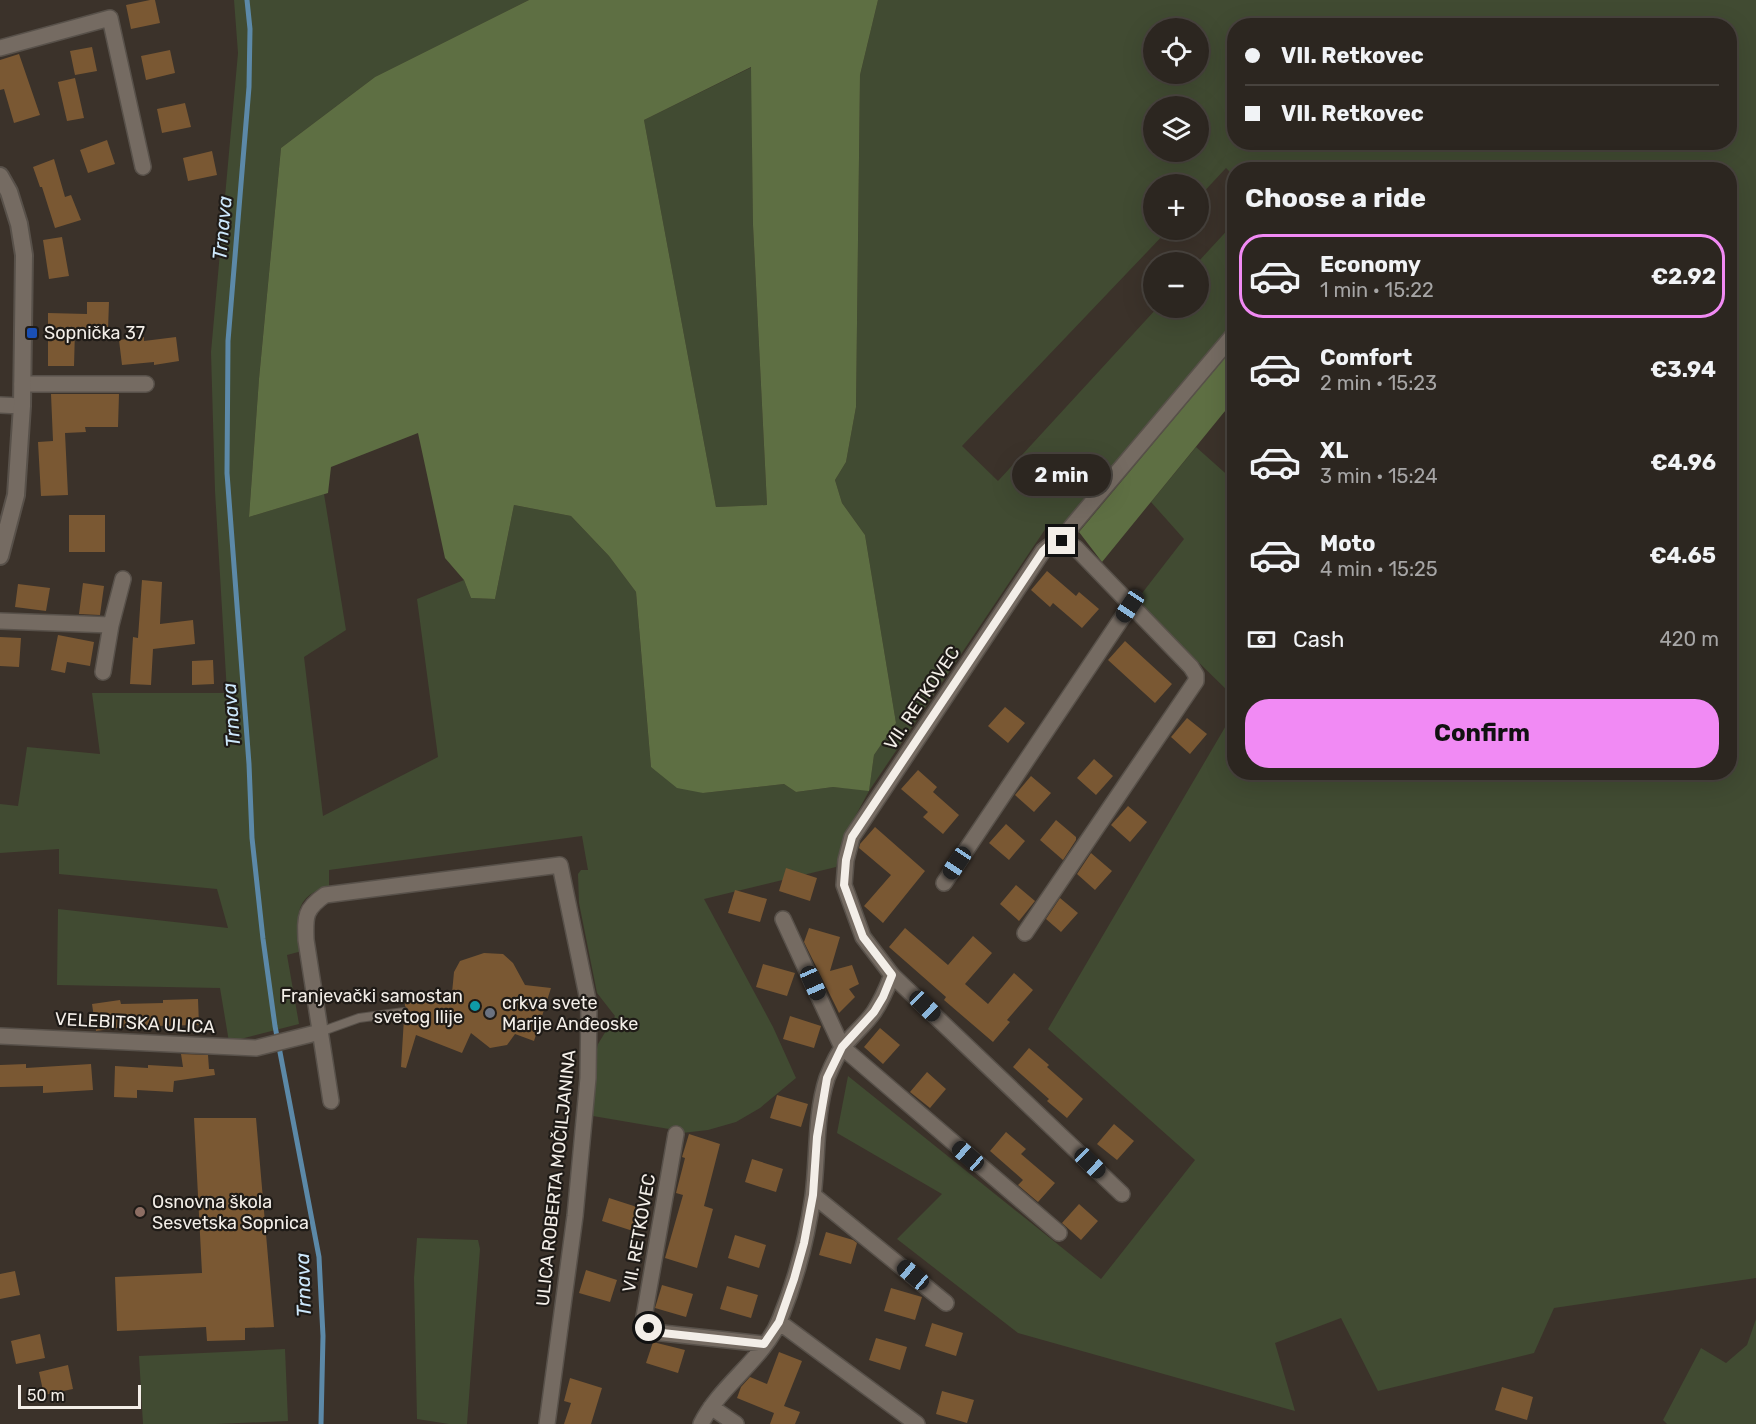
<!DOCTYPE html>
<html lang="en">
<head>
<meta charset="utf-8">
<style>
  body { margin:0; font-family:Rubik,sans-serif; background:#38322d; color:#f1f3f6; height:100vh; display:flex; flex-direction:column; font-size:22px; white-space:nowrap }
  * { box-sizing:border-box; margin:0 }
  p { font-size:20px; color:#a6a5a5 }
  .icon { flex:none; width:33px; height:33px; fill:none; stroke:currentColor; stroke-width:2; stroke-linecap:round; stroke-linejoin:round }
  .map { position:relative; flex:1; overflow:hidden }
  .details { position:absolute; left:1227px; top:162px; width:510px; height:618px; display:flex; flex-direction:column; background:#2c2620; border-radius:24px; box-shadow:0 6px 24px #0002,0 0 0 2px #48433e }
  .details>* { flex:none }
  .banner { position:absolute; left:1227px; top:18px; width:510px; height:132px; border-radius:24px; box-shadow:0 6px 24px #0002,0 0 0 2px #48433e; display:grid; align-content:center; height:132px; padding:0 18px; background:#2c2620 }
  .fabs { position:absolute; left:1143px; top:18px; display:grid; gap:12px }
  .fabs a { display:grid; place-items:center; width:66px; height:66px; border-radius:50%; background:#2c2620; box-shadow:0 6px 24px #0002,0 0 0 2px #48433e; font-size:30px }
  .scale { position:absolute; left:18px; bottom:15px; width:123px; box-sizing:border-box; padding-left:6px; border:3px solid #f3eee8; border-top:0; font-size:16px; line-height:21px; white-space:nowrap; color:#f3eee8; -webkit-text-stroke:4px #1f1b17; paint-order:stroke }
  .end { position:absolute; width:27px; height:27px; margin:-14px; border:8px solid #f3eee8; background:#111; box-shadow:0 0 0 3px #111 }
  .from { border-radius:50% }
  .bubble { position:absolute; height:42px; border-radius:21px; background:#2c2620; box-shadow:0 6px 24px #0002,0 0 0 2px #48433e; font-size:20px; font-weight:700; line-height:42px; text-align:center }
  .car { position:absolute; width:18px; height:36px; margin:-18px -9px; border-radius:8px; box-shadow:0 0 4px 2px #0007; background:linear-gradient(#222 24%,#8ab4d8 0 40%,#222 0 76%,#8ab4d8 0 86%,#222 0) }
  .banner b { display:flex; align-items:center; gap:21px; height:57px; font-size:22px }
  .banner b+b { border-top:2px solid #48433e }
  .banner i { width:15px; height:15px; background:#f1f3f6 }
  ul { padding:0; list-style:none }
  li { display:flex; align-items:center; gap:18px; height:84px; margin:0 12px 9px; padding:0 6px; border:3px solid transparent; border-radius:24px }
  li div { flex:1 }
  li b { display:block; font-size:22px }
  li em { font-style:normal; font-weight:700 }
  li.selected { border-color:#f18af4 }
  li>.icon { width:54px; height:54px; stroke-width:1.5 }
  h2 { padding:0 18px; font-size:27px; line-height:72px }
  .pay { display:flex; align-items:center; gap:15px; height:66px; padding:0 18px; font-size:22px }
  .pay p { margin-inline-start:auto }
  .action { display:flex; gap:12px; margin-top:auto; padding:12px 18px }
  .action a { flex:1; height:69px; border-radius:24px; background:#f18af4; color:#111; font-size:24px; font-weight:700; line-height:69px; text-align:center }
  .map>svg:first-child { display:block }
</style>
</head>
<body>
<div class="map">
<svg width="1756" height="1424" viewBox="0 0 1756 1424">
  <rect width="100%" height="100%" fill="#3b322a"/>
  <path fill="#414b32" fill-rule="evenodd" d="M234,0H529L375,77L281,148L259,379L249,517L324,494L346,630L304,657L323,816L438,757L417,599L464,580L471,598L495,599L514,505L571,516L609,556L636,592L651,767L703,793L784,784L796,792L833,787L869,790L874,755L896,723L865,535L842,503L835,480L846,462L856,407L860,75L878,0H1756V1278L1554,1308L1534,1353L1378,1391L1341,1318L1275,1343L1295,1411L1018,1333L897,1239L942,1194L837,1133L848,1076L1101,1279L1195,1160L1048,1029L1234,712V772H1730V170H1234V176L1226,168L1199,197L1198,184H1154V230H1168L962,446L998,481L1157,308H1198V262L1234,223V325L1065,525L1057,529L1048,525L869,791L844,837L836,867L704,899L773,1027L796,1078L760,1108L736,1122L708,1130L682,1133L669,1129L593,1116L595,1057L598,1044L615,1016L597,993L579,903L578,874L581,870H588L582,836L329,870V887C292,895 296,921 302,951L287,955L299,1024L229,1042L220,988L57,985L58,909L228,928L217,889L59,874V849L0,853V804L18,806L27,747L100,754L92,693H227L215,491L211,352L238,53ZM1234,26H1730V142H1234ZM1154,28H1198V74H1154ZM1154,106H1198V152H1154Z
    M752,67L753,225L767,505L716,507L644,120Z
    M1196,447L1233,480L1234,479V697L1136,601L1184,539L1151,502Z
    M417,1238L478,1240L480,1249L467,1424H449L417,1419L414,1278Z
    M1756,1319V1424H1667L1663,1420L1701,1348L1726,1363L1747,1345Z
    M285,1349L288,1421L216,1424H143L139,1356Z"/>
  <path fill="#5e6f43" fill-rule="evenodd" d="M529,0H878L860,75L856,407L846,462L835,480L842,503L865,535L896,723L874,755L869,791L833,787L796,792L784,784L703,793L677,788L651,767L636,592L609,556L571,516L514,505L495,599L471,598L464,580L445,558L418,433L331,467L328,493L249,517L259,379L281,148L375,77ZM751,67L753,225L767,505L716,507L644,120Z
    M1234,347V400L1102,562L1079,532Z"/>
  <g fill="none" stroke-linecap="round" stroke-linejoin="round">
    <path stroke="#5c89a8" stroke-width="5" d="M247,0L250,29L249,87L228,341L227,473L249,764L252,838L263,939L275,1026L319,1257L323,1336L321,1424"/>
  </g>
  <path fill="#7a5833" d="M150,0H155L160,23L131,29L126,5Z
    M92,47L97,71L75,75L70,51Z
    M170,50L175,73L146,80L141,56Z
    M19,54L40,115L14,123L4,89L0,90V60Z
    M75,78L84,118L67,121L58,82Z
    M185,103L191,127L162,133L157,109Z
    M107,140L115,164L88,173L80,150Z
    M212,151L217,175L188,181L183,158Z
    M54,159L65,197L71,195L81,220L55,228L42,187H40L33,167Z
    M62,237L69,276L49,279L43,240Z
    M87,302H109L108,330H75L74,366H48V313L87,314Z
    M144,337V341L176,337L179,361L154,365V362L122,365L119,340Z
    M51,394H119L118,427H85L86,432L65,433L68,495L41,496L38,442L53,441Z
    M69,515H105V552H69Z
    M1047,571L1076,596L1079,592L1099,609L1082,628L1053,603L1050,607L1031,590Z
    M142,580L162,582L160,624L193,620L195,644L153,649L151,685L130,684L133,637L138,638Z
    M83,583L104,586L100,615L79,614Z
    M18,584L50,588L46,611L15,607Z
    M58,635L94,642L90,666L67,662L65,673L51,670Z
    M0,637L21,638L19,667L0,666Z
    M1125,641L1172,684L1155,703L1108,660Z
    M213,660L214,684L192,685V661Z
    M1005,707L1025,723L1008,743L988,726Z
    M1187,718L1207,734L1190,754L1171,737Z
    M1094,759L1113,776L1096,795L1077,778Z
    M918,770L937,787L933,792L959,815L943,834L923,817L928,812L901,789Z
    M1031,776L1051,793L1034,812L1015,795Z
    M1128,806L1147,822L1130,842L1111,825Z
    M1056,820L1076,837V840L1063,860L1040,840Z
    M1006,824L1025,841L1009,860L989,843Z
    M875,827L925,871L883,923L864,906L891,875L859,848L860,844Z
    M1091,853L1112,871L1095,890L1077,874Z
    M786,868L817,878L810,901L779,891Z
    M1016,885L1035,901L1019,921L1000,904Z
    M735,890L767,899L760,922L728,913Z
    M1060,898L1078,913L1061,932L1046,919Z
    M809,928L840,937L830,971L852,965L859,984L849,989L855,997L839,1013L804,942Z
    M905,928L948,965L973,936L992,953L965,984L988,1004L1014,973L1033,990L1007,1020L1010,1022L993,1042L944,1000L946,997L889,947Z
    M484,953L503,954L513,963L525,985L551,988L534,1041L515,1034L507,1045L490,1048L471,1033L462,1053L416,1035L406,1068L401,1067L404,1018L408,1016L410,1012L405,1006V999L452,993L454,972L460,961Z
    M763,964L795,973L787,996L756,987Z
    M198,999L199,1025L153,1026V1029H131V1026L96,1031L92,1004L120,1000L121,1004L163,1003V1000Z
    M790,1016L821,1026L814,1048L783,1039Z
    M880,1028L900,1045L883,1064L864,1047Z
    M1029,1048L1049,1065L1047,1067L1083,1099L1067,1118L1047,1101L1049,1099L1013,1067Z
    M181,1054L208,1055L209,1069H214L215,1075L174,1081L173,1092L137,1090V1098L114,1097L115,1066L148,1068V1065L183,1067Z
    M26,1064V1068L91,1064L93,1090L43,1093V1086L0,1087V1065Z
    M927,1072L946,1089L930,1108L910,1092Z
    M777,1095L808,1104L801,1127L770,1118Z
    M194,1118H256L274,1327L245,1328V1340L207,1341L206,1327L117,1331L115,1277L202,1273Z
    M1114,1124L1134,1141L1117,1160L1097,1144Z
    M1006,1132L1026,1149L1021,1154L1055,1183L1038,1202L1018,1185L1023,1180L990,1151Z
    M689,1134L720,1144L704,1206L713,1209L697,1268L665,1258L683,1195L676,1193L685,1158L682,1157Z
    M752,1159L783,1169L776,1192L745,1182Z
    M609,1198L640,1208L633,1231L602,1221Z
    M1079,1204L1098,1221L1081,1240L1062,1223Z
    M826,1232L853,1240L857,1243L851,1264L819,1255Z
    M735,1235L766,1245L759,1268L728,1258Z
    M586,1270L617,1280L610,1302L579,1293Z
    M15,1271L20,1295L0,1299V1274Z
    M662,1285L693,1294L686,1317L655,1308Z
    M727,1286L758,1295L751,1318L720,1309Z
    M891,1288L922,1297L915,1320L884,1311Z
    M932,1323L963,1333L956,1356L925,1346Z
    M40,1334L45,1358L16,1364L11,1341Z
    M876,1338L907,1347L900,1370L869,1360Z
    M653,1342L685,1350L678,1373L646,1363Z
    M779,1352L802,1361L784,1406L800,1412L795,1424H770L774,1413L737,1398L741,1387L750,1377L767,1384Z
    M68,1365L73,1389L44,1395L39,1372Z
    M570,1378L602,1388L591,1424H564L571,1403L564,1401Z
    M1502,1387L1533,1397L1527,1420L1495,1410Z
    M942,1391L974,1400L967,1423L936,1414Z"/>
  <g fill="none" stroke-linecap="round" stroke-linejoin="round">
    <g stroke="#58514a" stroke-width="10">
      <path id="service" d="M320,1032L359,1018L404,1012"/>
    </g>
    <g stroke="#58514a" stroke-width="18">
      <path id="minor" d="M0,48L110,18L143,167
        M22,384H146
        M0,405L22,406
        M1062,541L1072,526L1234,334
        M0,621L111,625
        M103,672L111,625L123,579
        M944,883L1130,606
        M783,919L842,1047L1059,1233
        M892,975L1122,1194
        M0,1036L256,1048L320,1032
        M331,1101L306,940C305,916 305,909 325,895L560,865L589,1005L588,1078L575,1216L547,1424
        M676,1134L644,1317L649,1328L653,1332L764,1344
        M813,1195L946,1303
        M779,1322L917,1424
        M711,1407L736,1424
        M701,1424C720,1385 765,1358 780,1319C796,1280 807,1238 813,1196C818,1157 815,1115 827,1078C831,1068 837,1054 844,1046C853,1034 865,1025 874,1012C882,1000 887,988 892,975L863,937L844,885L846,860L852,837L1043,551C1055,540 1062,540 1076,548L1191,667L1196,675V681L1025,933"/>
    </g>
    <g stroke="#58514a" stroke-width="20">
      <path id="tertiary" d="M0,176L9,192L19,224L24,255L22,406L16,495L0,556"/>
    </g>
    <use href="#service" stroke="#756b62" stroke-width="8"/>
    <use href="#minor" stroke="#756b62" stroke-width="15"/>
    <use href="#tertiary" stroke="#756b62" stroke-width="16"/>
  </g>
  <g fill="none" stroke-linecap="round" stroke-linejoin="round">
    <path stroke="#f3eee8" stroke-width="8" d="M649,1328L653,1332L764,1344L779,1322L794,1279L804,1243L813,1195L817,1137L827,1078L842,1047L874,1012L883,997L892,975L863,937L844,885L846,860L852,837L1043,551L1052,542L1062,541"/>
  </g>
  <rect fill="#1a4fb4" stroke="#1f1b17" stroke-width="2" x="26" y="327" width="12" height="12" rx="3"/>
  <circle fill="#0f9aa8" stroke="#1f1b17" stroke-width="2" cx="475" cy="1006" r="6"/>
  <circle fill="#6b7280" stroke="#1f1b17" stroke-width="2" cx="490" cy="1013" r="6"/>
  <circle fill="#8d6e63" stroke="#1f1b17" stroke-width="2" cx="140" cy="1212" r="6"/>
  <g text-anchor="middle" stroke-width="4.5" stroke-linejoin="round" paint-order="stroke">
    <g font-size="18" fill="#f3eee8" stroke="#1f1b17" text-anchor="start">
      <text x="44" y="339">Sopnička 37</text>
      <text x="463" y="1002" text-anchor="end">Franjevački samostan<tspan x="463" dy="21">svetog Ilije</tspan></text>
      <text x="502" y="1009">crkva svete<tspan x="502" dy="21">Marije Anđeoske</tspan></text>
      <text x="152" y="1208">Osnovna škola<tspan x="152" dy="21">Sesvetska Sopnica</tspan></text>
    </g>
    <g font-size="18" fill="#f3eee8" stroke="#1f1b17">
      <text transform="translate(922 698) rotate(-56)" y="6">VII. RETKOVEC</text>
      <text transform="translate(135 1023) rotate(3)" y="6">VELEBITSKA ULICA</text>
      <text transform="translate(556 1178) rotate(-84)" y="6">ULICA ROBERTA MOČILJANINA</text>
      <text transform="translate(639 1233) rotate(-80)" y="6">VII. RETKOVEC</text>
    </g>
    <g font-size="20" font-style="italic" fill="#cde8fc" stroke="#1f1b17">
      <text transform="translate(222 228) rotate(-85)" y="7">Trnava</text>
      <text transform="translate(231 715) rotate(-94)" y="7">Trnava</text>
      <text transform="translate(303 1285) rotate(-92)" y="7">Trnava</text>
    </g>
  </g>
</svg>
<div class="fabs">
<a><svg class="icon" aria-label="locate" viewBox="0 0 24 24"><circle cx="12" cy="12" r="6"/><path d="M12 2v4M12 18v4M2 12h4M18 12h4"/></svg></a>
<a><svg class="icon" aria-label="layers" viewBox="0 0 24 24"><path d="M12 4l9 5-9 5-9-5zM3 14l9 5 9-5"/></svg></a>
<a>+</a>
<a>−</a>
</div>
<div class="scale">50 m</div>
<i class="end from" style="left:649px;top:1328px"></i>
<i class="end" style="left:1062px;top:541px"></i>
<div class="bubble" style="left:1012px;top:454px;width:99px">2 min</div>
<i class="car" style="left:1130px;top:606px;rotate:214deg"></i>
<i class="car" style="left:957px;top:863px;rotate:214deg"></i>
<i class="car" style="left:813px;top:983px;rotate:156deg"></i>
<i class="car" style="left:925px;top:1006px;rotate:134deg"></i>
<i class="car" style="left:968px;top:1156px;rotate:311deg"></i>
<i class="car" style="left:1090px;top:1163px;rotate:134deg"></i>
<i class="car" style="left:913px;top:1275px;rotate:310deg"></i>
<div class="banner">
<b><i class="from"></i>VII. Retkovec</b>
<b><i></i>VII. Retkovec</b>
</div>
<section class="details">
<h2>Choose a ride</h2>
<ul>
<li class="selected"><svg class="icon" aria-label="car" viewBox="0 0 24 24"><path d="M5 17H2v-5l4-1 3-4h7l3 4 3 1v5h-3M9 17h6M6 11h13"/><circle cx="7" cy="17" r="2"/><circle cx="17" cy="17" r="2"/></svg><div><b>Economy</b><p>1 min · 15:22</p></div><em>€2.92</em></li>
<li><svg class="icon" aria-label="car" viewBox="0 0 24 24"><path d="M5 17H2v-5l4-1 3-4h7l3 4 3 1v5h-3M9 17h6M6 11h13"/><circle cx="7" cy="17" r="2"/><circle cx="17" cy="17" r="2"/></svg><div><b>Comfort</b><p>2 min · 15:23</p></div><em>€3.94</em></li>
<li><svg class="icon" aria-label="car" viewBox="0 0 24 24"><path d="M5 17H2v-5l4-1 3-4h7l3 4 3 1v5h-3M9 17h6M6 11h13"/><circle cx="7" cy="17" r="2"/><circle cx="17" cy="17" r="2"/></svg><div><b>XL</b><p>3 min · 15:24</p></div><em>€4.96</em></li>
<li><svg class="icon" aria-label="car" viewBox="0 0 24 24"><path d="M5 17H2v-5l4-1 3-4h7l3 4 3 1v5h-3M9 17h6M6 11h13"/><circle cx="7" cy="17" r="2"/><circle cx="17" cy="17" r="2"/></svg><div><b>Moto</b><p>4 min · 15:25</p></div><em>€4.65</em></li>
</ul>
<div class="pay"><svg class="icon" aria-label="cash" viewBox="0 0 24 24"><path d="M3 7h18v10H3z"/><circle cx="12" cy="12" r="2"/></svg>Cash<p>420 m</p></div>
<div class="action"><a>Confirm</a></div>
</section>
</div>
</body>
</html>
